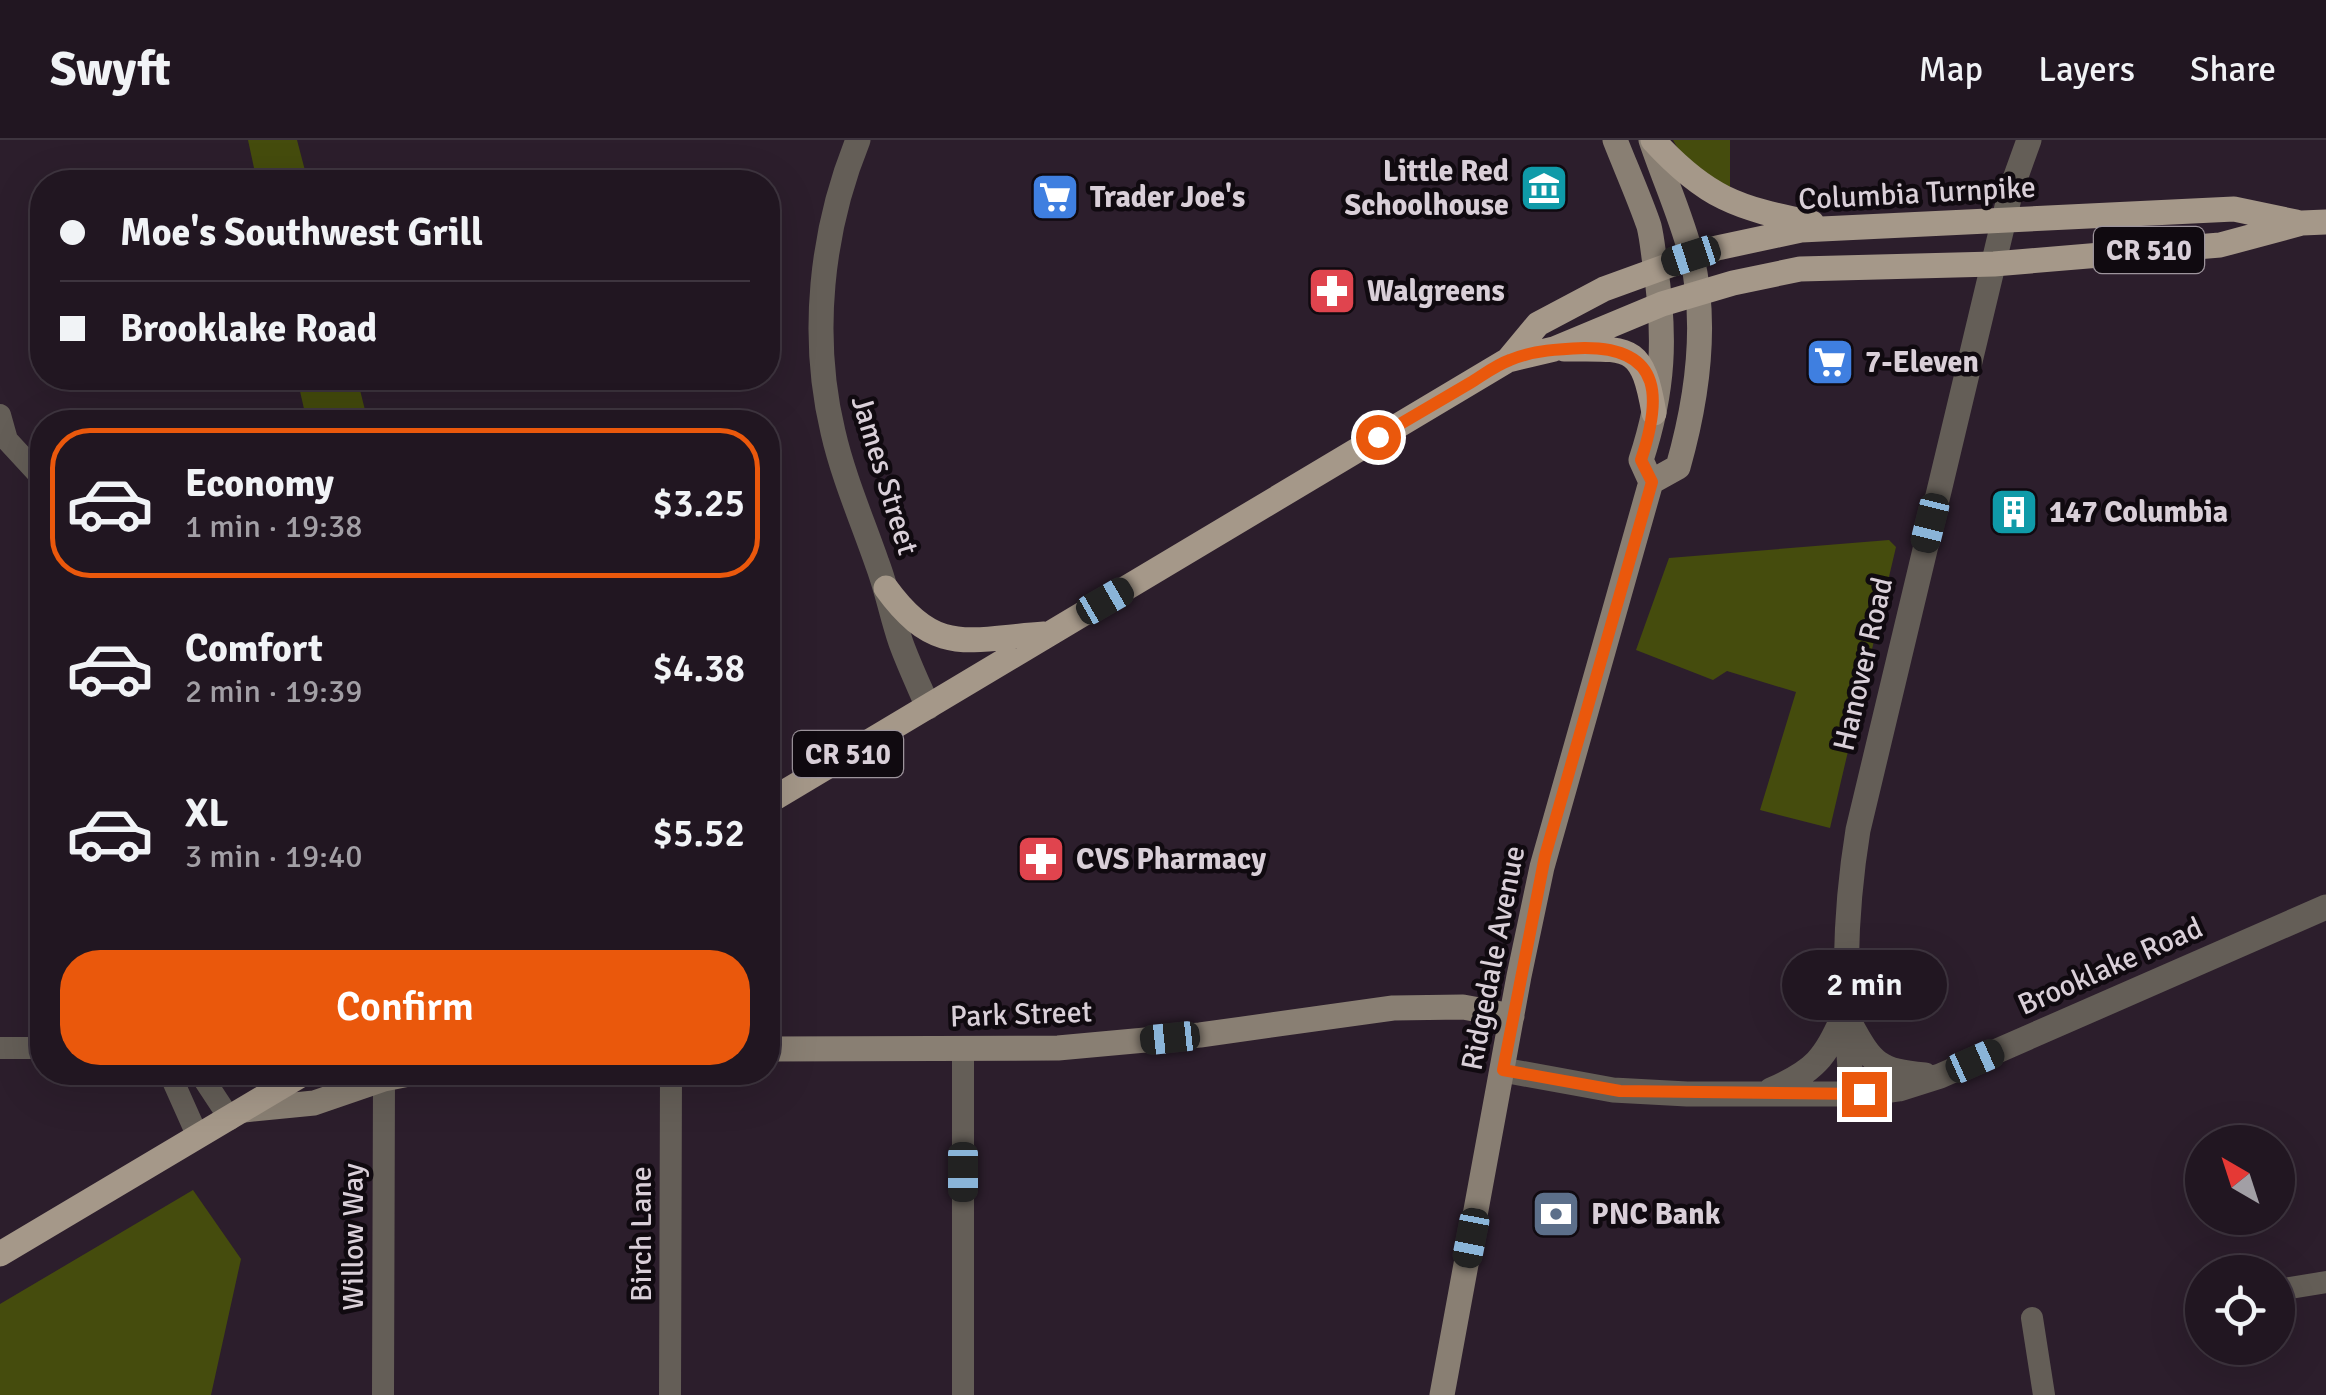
<!DOCTYPE html>
<html lang="en">
<head>
<meta charset="utf-8">
<style>
  body { margin:0; font-family:Signika,sans-serif; background:#291f2a; color:#f1f3f6; height:100vh; display:flex; flex-direction:column; font-size:38px; white-space:nowrap }
  * { box-sizing:border-box; margin:0 }
  p { font-size:32px; color:#a29fa5 }
  .icon { flex:none; width:55px; height:55px; fill:none; stroke:currentColor; stroke-width:2; stroke-linecap:round; stroke-linejoin:round }
  .map { position:relative; flex:1; overflow:hidden }
  .side { position:absolute; left:30px; top:270px; width:750px; height:675px; display:flex; flex-direction:column; background:#211621; border-radius:40px; box-shadow:0 10px 40px #0002,0 0 0 2px #3e353f }
  .side>* { flex:none }
  .hud { position:absolute; left:30px; top:30px; width:750px; height:220px; border-radius:40px; box-shadow:0 10px 40px #0002,0 0 0 2px #3e353f; display:grid; align-content:center; height:220px; padding:0 30px; background:#211621 }
  .needle { width:65px; rotate:321deg }
  .buttons { position:absolute; left:2185px; top:985px; display:grid; gap:20px }
  .buttons a { display:grid; place-items:center; width:110px; height:110px; border-radius:50%; background:#211621; box-shadow:0 10px 40px #0002,0 0 0 2px #3e353f; font-size:50px }
  .end { position:absolute; width:45px; height:45px; margin:-22px; border:12px solid #ea580c; background:#fff; box-shadow:0 0 0 5px #fff }
  .from { border-radius:50% }
  .bubble { position:absolute; height:70px; border-radius:35px; background:#211621; box-shadow:0 10px 40px #0002,0 0 0 2px #3e353f; font-size:32px; font-weight:600; line-height:70px; text-align:center }
  .car { position:absolute; width:30px; height:60px; margin:-30px -15px; border-radius:12px; box-shadow:0 0 8px 2px #0007; background:linear-gradient(#222 24%,#8ab4d8 0 40%,#222 0 76%,#8ab4d8 0 86%,#222 0) }
  .hud b { display:flex; align-items:center; gap:35px; height:95px; font-size:38px }
  .hud b+b { border-top:2px solid #3e353f }
  .hud i { width:25px; height:25px; background:#f1f3f6 }
  ul { padding:18px 0 0; list-style:none }
  li { display:flex; align-items:center; gap:30px; height:150px; margin:0 20px 15px; padding:0 10px; border:5px solid transparent; border-radius:40px }
  li div { flex:1 }
  li b { display:block; font-size:38px }
  li em { font-style:normal; font-weight:600 }
  li.on { border-color:#ea580c }
  li>.icon { width:90px; height:90px; stroke-width:1.5 }
  .button { display:flex; gap:20px; margin-top:auto; padding:20px 30px }
  .button a { flex:1; height:115px; border-radius:40px; background:#ea580c; color:#fff; font-size:40px; font-weight:600; line-height:115px; text-align:center }
  header { display:flex; align-items:center; gap:60px; box-sizing:border-box; height:140px; padding:0 50px; background:#211621; border-bottom:2px solid #3e353f }
  header strong { font-size:48px }
  nav { display:flex; gap:55px; margin-inline-start:auto; font-size:35px }
  .map>svg:first-child { display:block }
</style>
</head>
<body>
<header>
<strong>Swyft</strong>
<nav><a>Map</a><a>Layers</a><a>Share</a></nav>
</header>
<div class="map">
<svg width="2326" height="1255" viewBox="0 0 2326 1255">
  <rect width="100%" height="100%" fill="#2c1e2c"/>
  <path fill="#454c0d" d="M248,0H297L308,42H257Z
    M1673,0H1730V52L1681,14Z
    M297,238H357L368,282H307Z
    M1889,400L1896,407L1830,688L1760,670L1796,552L1727,531L1713,540L1636,510L1669,418Z
    M193,1050L241,1119L211,1255H0V1164Z"/>
  <g fill="none" stroke-linecap="round" stroke-linejoin="round">
    <path stroke="#645e57" stroke-width="22" d="M0,275L7,300
      M0,297L7,300L42,338
      M0,908H42
      M169,932L198,997
      M199,932L230,979
      M2278,1150L2326,1142
      M2032,1178L2044,1255
      M383,1255L384,939
      M670,1255L671,932
      M963,1255V909"/>
    <path stroke="#645e57" stroke-width="25" d="M858,0C821,91 810,196 833,292C843,336 862,380 877,423C887,449 892,477 901,503C909,525 919,546 928,567
      M1850,883C1872,924 1879,931 1925,935
      M1503,930L1613,950L1687,954H1864L1899,949L1940,936L2326,767
      M1771,950C1816,930 1824,919 1844,875
      M1852,954C1844,862 1843,782 1858,690L2011,50L2029,0"/>
    <path stroke="#897f73" stroke-width="25" d="M1651,0C1664,39 1682,78 1692,118C1708,187 1697,260 1678,327L1651,342
      M768,909L1058,908L1200,895L1393,868L1463,867L1512,876
      M244,970L314,963L384,939L419,932
      M1442,1255L1519,836L1542,727L1651,342L1641,320C1664,250 1666,196 1655,124C1653,111 1652,98 1649,86C1639,57 1626,28 1615,0"/>
    <path stroke="#a59889" stroke-width="25" d="M1653,0C1706,58 1737,68 1812,83
      M1564,209C1630,209 1642,203 1654,273
      M1508,220L1538,184L1604,149L1717,108L1801,90L2234,69L2296,82
      M886,448C936,517 968,499 1044,494
      M768,662L1508,220L1554,209L1662,164L1733,143L1800,129L1994,124L2220,105L2302,83L2326,82
      M0,1114L306,932"/>
  </g>
  <g fill="none" stroke-linecap="round" stroke-linejoin="round">
    <path stroke="#ea580c" stroke-width="12" d="M1378,297C1409,279 1439,261 1470,243C1483,235 1496,225 1510,220C1534,210 1560,209 1585,208C1664,208 1661,260 1641,320L1652,342L1545,716L1503,930L1620,951L1864,954"/>
  </g>
  <defs>
    <g id="museum-square" transform="scale(2.5)"><rect x="-9" y="-9" width="18" height="18" rx="4" fill="#0f9aa8" stroke="#100a10"/><path d="M0-6L6-3V-2H-6V-3ZM-5-1h2V3h-2ZM-1-1h2V3h-2ZM3-1h2V3H3ZM-6 4H6V6H-6Z" fill="#fff"/></g>
    <g id="supermarket-square" transform="scale(2.5)"><rect x="-9" y="-9" width="18" height="18" rx="4" fill="#3f7fe0" stroke="#100a10"/><path d="M-6-5.5h2.5l.6 2H6L4.5 2H-2.5L-4.4-4H-6ZM-1.5 3.2a1.3 1.3 0 1 0 .1 0ZM3 3.2a1.3 1.3 0 1 0 .1 0Z" fill="#fff"/></g>
    <g id="pharmacy-square" transform="scale(2.5)"><rect x="-9" y="-9" width="18" height="18" rx="4" fill="#e0444e" stroke="#100a10"/><path d="M-2-6h4v4h4v4h-4v4h-4v-4h-4v-4h4Z" fill="#fff"/></g>
    <g id="building-square" transform="scale(2.5)"><rect x="-9" y="-9" width="18" height="18" rx="4" fill="#0f9aa8" stroke="#100a10"/><path d="M-4-6H4V6H1V3H-1V6H-4ZM-2.5-4.3h1.7v1.8h-1.7ZM.8-4.3h1.7v1.8H.8ZM-2.5-1h1.7V.8h-1.7ZM.8-1h1.7V.8H.8Z" fill="#fff"/></g>
    <g id="bank-square" transform="scale(2.5)"><rect x="-9" y="-9" width="18" height="18" rx="4" fill="#5c6f8a" stroke="#100a10"/><path d="M-6-4H6V4H-6ZM0-2.3a2.3 2.3 0 1 0 0 4.6a2.3 2.3 0 1 0 0-4.6Z" fill="#fff"/></g>
  </defs>
  <g fill-rule="evenodd">
    <use href="#museum-square" x="1544" y="48"/>
    <use href="#supermarket-square" x="1055" y="57"/>
    <use href="#pharmacy-square" x="1332" y="151"/>
    <use href="#supermarket-square" x="1830" y="222"/>
    <use href="#building-square" x="2014" y="372"/>
    <use href="#pharmacy-square" x="1041" y="719"/>
    <use href="#bank-square" x="1556" y="1074"/>
  </g>
  <g text-anchor="middle" stroke-width="9" stroke-linejoin="round" paint-order="stroke">
    <g fill="#100a10" stroke="#9d949c" stroke-width="2.5">
      <rect x="2094" y="87" width="110" height="46" rx="8"/>
      <rect x="793" y="591" width="110" height="46" rx="8"/>
    </g>
    <g font-size="28" font-weight="bold" fill="#d9cfd8">
      <text x="2149" y="120">CR 510</text>
      <text x="848" y="624">CR 510</text>
    </g>
    <g font-size="30" font-weight="bold" fill="#d9cfd8" stroke="#100a10" text-anchor="start">
      <text x="1509" y="41" text-anchor="end">Little Red<tspan x="1509" dy="34">Schoolhouse</tspan></text>
      <text x="1090" y="67">Trader Joe's</text>
      <text x="1367" y="161">Walgreens</text>
      <text x="1865" y="232">7-Eleven</text>
      <text x="2049" y="382">147 Columbia</text>
      <text x="1076" y="729">CVS Pharmacy</text>
      <text x="1591" y="1084">PNC Bank</text>
    </g>
    <g font-size="30" fill="#d9cfd8" stroke="#100a10">
      <text transform="translate(1917 53) rotate(-3)" y="10">Columbia Turnpike</text>
      <text transform="translate(885 335) rotate(73)" y="10">James Street</text>
      <text transform="translate(1863 524) rotate(-77)" y="10">Hanover Road</text>
      <text transform="translate(1493 818) rotate(-79)" y="10">Ridgedale Avenue</text>
      <text transform="translate(2110 826) rotate(-24)" y="10">Brooklake Road</text>
      <text transform="translate(1021 874) rotate(-2)" y="10">Park Street</text>
      <text transform="translate(641 1094) rotate(-90)" y="10">Birch Lane</text>
      <text transform="translate(353 1097) rotate(-90)" y="10">Willow Way</text>
    </g>
  </g>
</svg>
<div class="buttons">
<a><svg class="needle" viewBox="-14 -14 28 28"><path d="M0-13l5 13h-10z" fill="#e53935"/><path d="M0 13l5-13h-10z" fill="#a29fa5"/></svg></a>
<a><svg class="icon" aria-label="locate" viewBox="0 0 24 24"><circle cx="12" cy="12" r="6"/><path d="M12 2v4M12 18v4M2 12h4M18 12h4"/></svg></a>
</div>
<i class="end from" style="left:1378px;top:297px"></i>
<i class="end" style="left:1864px;top:954px"></i>
<div class="bubble" style="left:1782px;top:810px;width:165px">2 min</div>
<i class="car" style="left:1691px;top:116px;rotate:252deg"></i>
<i class="car" style="left:1930px;top:383px;rotate:194deg"></i>
<i class="car" style="left:1105px;top:461px;rotate:60deg"></i>
<i class="car" style="left:1170px;top:898px;rotate:264deg"></i>
<i class="car" style="left:1975px;top:921px;rotate:66deg"></i>
<i class="car" style="left:963px;top:1032px;rotate:180deg"></i>
<i class="car" style="left:1471px;top:1098px;rotate:191deg"></i>
<div class="hud">
<b><i class="from"></i>Moe's Southwest Grill</b>
<b><i></i>Brooklake Road</b>
</div>
<section class="side">
<ul>
<li class="on"><svg class="icon" aria-label="car" viewBox="0 0 24 24"><path d="M5 17H2v-5l4-1 3-4h7l3 4 3 1v5h-3M9 17h6M6 11h13"/><circle cx="7" cy="17" r="2"/><circle cx="17" cy="17" r="2"/></svg><div><b>Economy</b><p>1 min · 19:38</p></div><em>$3.25</em></li>
<li><svg class="icon" aria-label="car" viewBox="0 0 24 24"><path d="M5 17H2v-5l4-1 3-4h7l3 4 3 1v5h-3M9 17h6M6 11h13"/><circle cx="7" cy="17" r="2"/><circle cx="17" cy="17" r="2"/></svg><div><b>Comfort</b><p>2 min · 19:39</p></div><em>$4.38</em></li>
<li><svg class="icon" aria-label="car" viewBox="0 0 24 24"><path d="M5 17H2v-5l4-1 3-4h7l3 4 3 1v5h-3M9 17h6M6 11h13"/><circle cx="7" cy="17" r="2"/><circle cx="17" cy="17" r="2"/></svg><div><b>XL</b><p>3 min · 19:40</p></div><em>$5.52</em></li>
</ul>
<div class="button"><a>Confirm</a></div>
</section>
</div>
</body>
</html>
